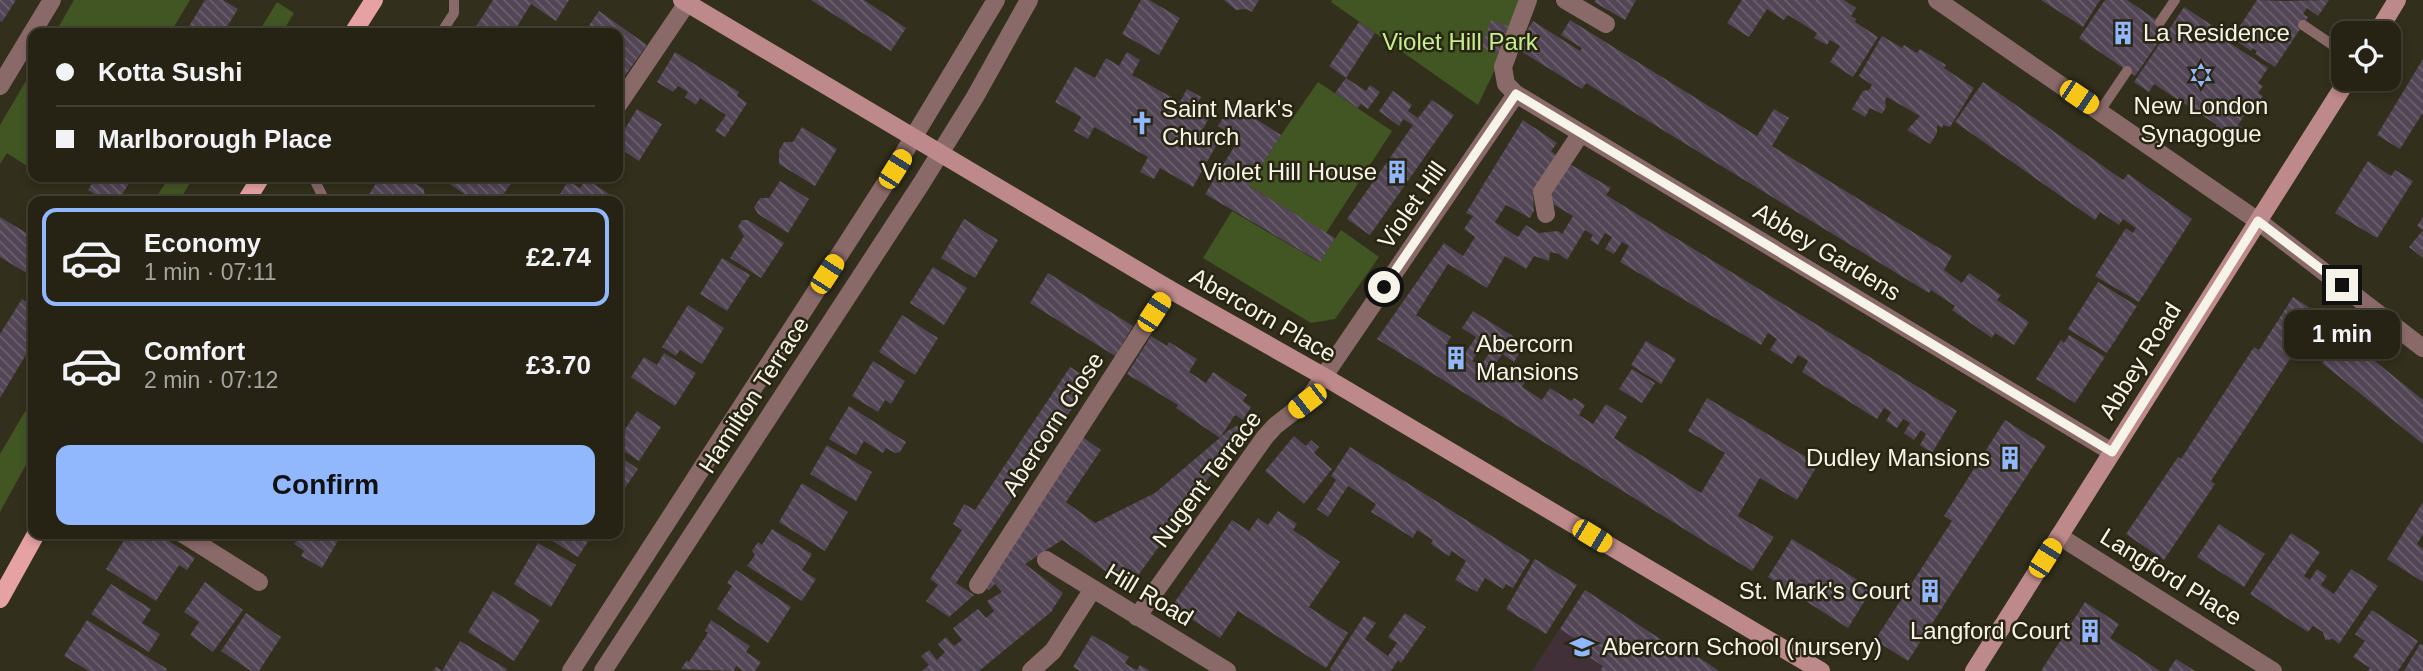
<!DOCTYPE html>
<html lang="en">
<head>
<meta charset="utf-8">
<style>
  body { margin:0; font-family:Helvetica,sans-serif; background:#2e2b1e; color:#f1f3f6; height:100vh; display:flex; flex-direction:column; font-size:26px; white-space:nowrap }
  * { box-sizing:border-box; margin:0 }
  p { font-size:23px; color:#a4a4a0 }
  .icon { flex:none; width:38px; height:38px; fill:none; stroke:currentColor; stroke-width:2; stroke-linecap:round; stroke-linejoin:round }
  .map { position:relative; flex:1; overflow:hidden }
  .sheet { position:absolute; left:28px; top:196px; width:595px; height:343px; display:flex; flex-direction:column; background:#262315; border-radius:14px; box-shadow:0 4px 10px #0003,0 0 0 2px #424034 }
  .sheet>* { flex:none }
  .guide { position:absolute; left:28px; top:28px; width:595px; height:154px; border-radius:14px; box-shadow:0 4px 10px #0003,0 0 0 2px #424034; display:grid; align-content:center; height:154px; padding:0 28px; background:#262315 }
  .controls { position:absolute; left:2331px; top:21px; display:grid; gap:14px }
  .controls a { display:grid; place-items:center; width:70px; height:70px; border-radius:14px; background:#262315; box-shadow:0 4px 10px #0003,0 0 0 2px #424034; font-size:35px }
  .end { position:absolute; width:32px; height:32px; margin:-16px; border:9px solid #f6f4e8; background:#111; box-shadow:0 0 0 4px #111 }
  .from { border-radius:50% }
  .bubble { position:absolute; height:49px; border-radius:14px; background:#262315; box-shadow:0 4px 10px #0003,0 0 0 2px #424034; font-size:23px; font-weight:700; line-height:49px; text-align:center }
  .car { position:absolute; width:21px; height:42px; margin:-21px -10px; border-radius:9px; box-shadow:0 0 5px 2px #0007; background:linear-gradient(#f5c518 24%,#345 0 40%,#f5c518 0 76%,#345 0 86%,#f5c518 0) }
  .guide b { display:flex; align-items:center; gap:24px; height:66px; font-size:26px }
  .guide b+b { border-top:2px solid #424034 }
  .guide i { width:18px; height:18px; background:#f1f3f6 }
  ul { padding:12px 0 0; list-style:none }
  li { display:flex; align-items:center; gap:21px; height:98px; margin:0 14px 10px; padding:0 14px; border:4px solid transparent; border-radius:14px }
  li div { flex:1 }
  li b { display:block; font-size:26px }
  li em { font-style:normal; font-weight:700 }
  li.selected { border-color:#91b8fd }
  li>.icon { width:63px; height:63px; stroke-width:1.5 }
  .action { display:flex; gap:14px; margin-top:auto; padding:14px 28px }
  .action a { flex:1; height:80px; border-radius:14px; background:#91b8fd; color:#111; font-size:28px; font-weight:700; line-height:80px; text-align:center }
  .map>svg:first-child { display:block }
</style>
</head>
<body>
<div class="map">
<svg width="2423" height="671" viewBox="0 0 2423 671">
  <defs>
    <pattern id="building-back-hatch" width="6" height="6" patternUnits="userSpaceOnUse" patternTransform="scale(1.75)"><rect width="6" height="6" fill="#524555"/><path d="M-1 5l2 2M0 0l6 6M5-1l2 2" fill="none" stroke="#6c606d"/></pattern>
  </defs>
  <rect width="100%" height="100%" fill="#322f1c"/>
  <path fill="#423039" d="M1585,590L1633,621L1600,671H1532Z"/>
  <path fill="#425623" d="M74,0H190L170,33H55Z
    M1332,0H1521L1501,57L1478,105L1331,2Z
    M277,2L294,13L282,33H258Z
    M33,69V170L7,153L0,164V125Z
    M1318,82L1392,131L1326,233L1249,186L1281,135Z
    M169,177H194L179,201H154Z
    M1232,211L1319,262L1341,230L1379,257L1335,319L1311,323L1203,258Z
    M33,398V452L0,512V454Z"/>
  <path fill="url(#building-back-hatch)" fill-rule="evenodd" d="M0,0H16L2,22L0,20Z
    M205,0H223L238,9L223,33H185Z
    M493,0H569L556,21L531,4L513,33H472Z
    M811,0H864L906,28L891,51Z
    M1141,0H1149L1180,18L1159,55L1122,34Z
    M1224,0H1259L1252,12L1246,9L1236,10Z
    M1596,0H1636L1625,20L1594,2Z
    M1742,0H1844L1856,8L1851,16L1856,19L1855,22L1878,37L1853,77L1830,62L1840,46L1830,40L1827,45L1814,38L1817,33L1788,15L1784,20L1767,9L1749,37L1727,23Z
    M2041,0H2100L2083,27Z
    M2105,0H2127L2168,28L2135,76L2079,38Z
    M2257,0L2283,1L2329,0L2318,16L2307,8L2303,14L2308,17L2275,67L2255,54L2257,51L2253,48L2251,51L2232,38Z
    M2184,7L2213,26L2210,30L2268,68L2258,83L2263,86L2258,93L2263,96L2256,106L2252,103L2238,125L2242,127L2235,138L2230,134L2226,140L2213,132L2217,125L2154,84L2149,92L2134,82Z
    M599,11L647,45L622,80L618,78V33H584Z
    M1491,20L1508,26L1499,54L1481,48Z
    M1570,20L1757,136L1774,109L1789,118L1772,146L1952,256L1944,270L1962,283L1969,273L2001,295L1997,300L2029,322L2014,345L1995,333L1992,338L1952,310L1955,306L1931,290L1929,293L1586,83L1582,89L1516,48L1533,21L1580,51L1582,48L1561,35Z
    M1359,22L1375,33L1346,78L1366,91L1370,85L1380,92L1368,109L1361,104L1358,108L1335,93L1346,78L1329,66Z
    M1882,36L1902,48L1904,45L1917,53L1920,49L1946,65L1944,68L1974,88L1950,127L1943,125L1942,128L1937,125V133L1930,144L1907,130L1920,116L1887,97L1885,100L1886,107L1882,114L1870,108L1865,117L1852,109L1863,91L1869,90L1872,85L1859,76Z
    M675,52L739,92L737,96L747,103L725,137L715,131L726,115L700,98L696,105L685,97L688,92L678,86L673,92L657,82Z
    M1127,52L1140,60L1132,75L1180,102L1187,89L1201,97L1194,110L1209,118L1200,134L1217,144L1193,187L1160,168L1154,179L1140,172L1148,157L1094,127L1088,139L1074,131L1081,117L1055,102L1075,67L1095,78L1106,58L1119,66Z
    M2423,59V115L2422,114L2400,149L2377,135Z
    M1983,82L2123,180L2128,174L2192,219L2139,302L2095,276L2126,228L2133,233L2136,228L2123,219L2119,225L2100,212L2095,220L1955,122Z
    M1393,91L1412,105L1408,111L1418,118L1432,100L1454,115L1370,235L1347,219L1413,125L1403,119L1399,126L1379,111Z
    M1232,104L1281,135L1249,186L1335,238L1320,262L1205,194L1239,139L1218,126Z
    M637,109L662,124L639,161L618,147V140Z
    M1523,120L1557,143L1551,151L1556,155L1533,192L1534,211L1530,218L1506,205L1495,222L1518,237L1526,225L1539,233L1558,231L1562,234L1573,216L1551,203L1549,195L1568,163L1611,188L1606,195L1957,411L1932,453L1920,445L1926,434L1921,430L1914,440L1904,433L1910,423L1903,419L1897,428L1886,421L1891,412L1884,408L1877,419L1802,372L1808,361L1798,355L1792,364L1770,350L1777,339L1768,333L1761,345L1620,262L1629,246L1622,242L1614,254L1605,249L1612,237L1605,233L1598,245L1590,240L1593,235L1585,230L1567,260L1559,254L1550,252L1549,261L1534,256L1526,269L1505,256L1487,288L1448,264L1416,315L1451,337L1447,343L1464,355L1476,337L1462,328L1473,311L1525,344L1514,362L1502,354L1491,370L1507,380L1513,371L1526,379L1522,387L1542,400L1550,388L1571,401L1574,398L1585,405L1579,415L1593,424L1606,404L1627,417L1614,438L1701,493L1725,453L1688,431L1707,398L1818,464L1797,500L1760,478L1738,516L1774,537L1752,571L1377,339L1444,243L1463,256L1475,237L1464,229L1473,216L1466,213ZM1483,344L1491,350L1481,366L1472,361Z
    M802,127L837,149L815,186L779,164V151L784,142H793Z
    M2368,161L2391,176L2395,170L2413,181L2377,238L2335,213Z
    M96,177H133L118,201H106L88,190Z
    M380,177H420L416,184L424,189L425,199L422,201H365Z
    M439,177H515L499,201H471L472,199Z
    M586,179L609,194L605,201H560L557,199L568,181L580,188Z
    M780,181L809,199L788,233L758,214L754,207L760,198H769Z
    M0,217L33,237V277L0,257Z
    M2423,217V258L2409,247L2423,230L2417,226Z
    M964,219L998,240L975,278L941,258Z
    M742,220H748L784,243L761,278L730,258L744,236L738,227Z
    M722,258L750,275L727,311L700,294Z
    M933,267L967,288L944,325L910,303Z
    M1048,273L1133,326L1115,356L1030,303Z
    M2098,282L2137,306L2107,353L2068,329Z
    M2293,297L2319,314L2211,481L2215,484L2164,560L2126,534L2178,457L2181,459L2254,347L2259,350Z
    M22,299L33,306V343L0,398V334Z
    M688,305L724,328L702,364L680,350L676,356L662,347Z
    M902,315L938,338L915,375L879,352Z
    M2069,335L2105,357L2075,403L2036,379L2061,340L2064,343Z
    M1151,336L1167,346L1169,342L1197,359L1189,372L1206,383L1213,372L1247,395L1243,401L1251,407L1243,420L1235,415L1220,438L1176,408L1178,405L1127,374Z
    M2344,336L2423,400V444L2322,363Z
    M1646,341L1676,359L1661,384L1631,365Z
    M664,353L696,373L675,406L631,377L644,357L657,365Z
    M873,361L905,381L891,404L885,400L878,412L852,396Z
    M1070,367L1091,380L956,583L974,595L949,617L926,601L938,585L930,579L962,530L953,524L964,504L975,510Z
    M1632,369L1655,383L1642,403L1619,389Z
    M849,406L906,442L900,452L895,453L886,448L883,453L864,441L856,455L829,439Z
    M637,411L661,427L639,461L618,447V440Z
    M1252,418L1129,588L1062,540L1025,564L1063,593L1051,612L979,671H922L929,665L921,656L929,650L937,660L945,652L938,644L946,637L954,646L962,640L953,628L978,609L986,618L994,611L987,601L1002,592L995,584L989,590L986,587L1081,436L1101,450L1066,502L1095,523L1155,493L1229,430Z
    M2005,420L2046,446L1908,661L1875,640L1952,521L1944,516Z
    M1294,436L1306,446L1311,440L1319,447L1314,453L1332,469L1304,504L1265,471Z
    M827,445L872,472L856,501L810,474Z
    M1350,447L1530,560L1513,588L1506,584L1503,589L1485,578L1477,592L1455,580L1466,561L1452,551L1449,556L1431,544L1433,540L1417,530L1413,538L1371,512L1376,504L1348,486L1328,517L1317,509L1336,480L1331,476Z
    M618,455L638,469L618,498Z
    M802,483L848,512L825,551L779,522Z
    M2423,502V534L2417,544L2423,549V582L2387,559Z
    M1278,511L1297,524L1293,530L1340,562L1309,607L1348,633L1326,668L1238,611L1220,638L1172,606L1232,520L1249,531L1258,518L1268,525Z
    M2219,524L2265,554L2244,587L2197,557Z
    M772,529L812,554L802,570L816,579L802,601L747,566L755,555L752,551L758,542L762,545Z
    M2291,533L2320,552L2304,576L2310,580L2317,569L2327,576L2321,585L2334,594L2351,569L2378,586L2339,644L2333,639L2325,640L2323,632L2313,626L2308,632L2250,594Z
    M128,534H158L195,558L187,570L179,565L156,601L106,569Z
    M300,534H342L322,568L301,556L304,551L294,544Z
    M544,534H593L578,557L543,535Z
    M1792,539L1872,589L1848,628L1768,577Z
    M538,543L576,565L551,607L514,584Z
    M1535,559L1577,585L1546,634L1506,609Z
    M736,570L791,607L768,643L717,609L732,586L727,583Z
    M205,582L243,610L213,652L190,635L199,622L184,612Z
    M111,584L151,609L142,623L160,634L149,652L91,614Z
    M1585,590L1685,655L1688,650L1719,671H1600L1603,666L1575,648L1579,641L1560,629Z
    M493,591L540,620L514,661L468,632Z
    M2085,602L2119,624L2110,638L2160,671H2041Z
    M2372,610L2418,641L2398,671H2368L2370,668L2353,657L2365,641L2355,634Z
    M246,613L281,637L259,671H251L221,651Z
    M1405,613L1426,627L1401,663L1398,660L1391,671H1333L1330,669L1364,616L1376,623L1365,639L1388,656L1397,643L1388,637Z
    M87,620L167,669L166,671H89L64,656Z
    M711,620L750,646L746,652L761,662L755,671H743L736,666L734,671L681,669L687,660L689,662L708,633L705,631Z
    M1092,635L1129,657L1125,663L1129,666L1137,670L1140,665L1150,671H1080L1073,667Z
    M460,641L507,669L506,671H433L436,667L442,671Z
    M2420,644L2423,645V671H2404Z
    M2176,659L2195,671H2168Z"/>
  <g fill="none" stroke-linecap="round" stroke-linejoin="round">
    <path stroke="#8a6969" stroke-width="10" d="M2160,22L2175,0
      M2303,25L2343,52
      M441,33L454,13V0
      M2100,111L2127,71
      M314,179L325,201"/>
    <path stroke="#8a6969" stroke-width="18" d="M1528,0L1503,67L1506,84L1516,94L2112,452
      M1565,0L1606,24
      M1937,0L2258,221L2423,348
      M0,86L52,0
      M618,105L687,3
      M1546,214L1542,192L1581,133
      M183,534L259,582
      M2059,536L2273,671
      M1046,560L1227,671
      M978,585L1169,289
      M1137,617L1265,437L1275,426L1307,401L1516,94
      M571,671L887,181L996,0
      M603,671L921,184L975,97L1029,0
      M1031,671L1053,651L1089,595L1095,591"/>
    <path stroke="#be898a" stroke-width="18" d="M682,0L1169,289L1323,376L1821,671
      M2377,33L2397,0
      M1974,671L2348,79"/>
    <path stroke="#e6a1a3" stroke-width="18" d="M353,33L374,0
      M246,201L261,177
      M0,599L36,534"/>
  </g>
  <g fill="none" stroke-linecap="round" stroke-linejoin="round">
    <path stroke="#f6f4e8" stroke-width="9" d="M1384,287L1516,94L2112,452L2258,221L2342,285"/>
  </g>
  <defs>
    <g id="building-bare" transform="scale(1.89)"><path d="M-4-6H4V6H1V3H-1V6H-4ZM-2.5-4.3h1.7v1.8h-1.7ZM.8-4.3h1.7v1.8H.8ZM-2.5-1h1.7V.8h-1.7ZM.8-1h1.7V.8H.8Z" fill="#91b8fd" stroke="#282512" stroke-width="2.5" paint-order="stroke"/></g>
    <g id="synagogue-bare" transform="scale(1.89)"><path d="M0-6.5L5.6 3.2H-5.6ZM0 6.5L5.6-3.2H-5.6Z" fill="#91b8fd" stroke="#282512" stroke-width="2.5" paint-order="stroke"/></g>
    <g id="church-bare" transform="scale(1.89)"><path d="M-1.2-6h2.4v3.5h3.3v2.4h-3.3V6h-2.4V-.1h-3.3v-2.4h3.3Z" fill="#91b8fd" stroke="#282512" stroke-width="2.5" paint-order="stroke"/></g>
    <g id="school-bare" transform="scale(1.89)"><path d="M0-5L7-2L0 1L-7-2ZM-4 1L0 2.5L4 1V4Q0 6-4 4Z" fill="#91b8fd" stroke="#282512" stroke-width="2.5" paint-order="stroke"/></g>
  </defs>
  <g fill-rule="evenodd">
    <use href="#building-bare" x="2123" y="33"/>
    <use href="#synagogue-bare" x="2201" y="75"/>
    <use href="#church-bare" x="1142" y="123"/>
    <use href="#building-bare" x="1397" y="172"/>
    <use href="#building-bare" x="1456" y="358"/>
    <use href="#building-bare" x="2010" y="458"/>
    <use href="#building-bare" x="1930" y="591"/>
    <use href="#building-bare" x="2090" y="631"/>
    <use href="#school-bare" x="1582" y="647"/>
  </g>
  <g text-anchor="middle" stroke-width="5" stroke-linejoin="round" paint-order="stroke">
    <g font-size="24" fill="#f6f4e8" stroke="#282512" text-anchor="start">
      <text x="2143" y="41">La Residence</text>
      <text x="2201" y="114" text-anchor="middle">New London<tspan x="2201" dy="28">Synagogue</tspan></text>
      <text x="1162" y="117">Saint Mark's<tspan x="1162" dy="28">Church</tspan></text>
      <text x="1377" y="180" text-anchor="end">Violet Hill House</text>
      <text x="1476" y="352">Abercorn<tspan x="1476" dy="28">Mansions</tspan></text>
      <text x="1990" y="466" text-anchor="end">Dudley Mansions</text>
      <text x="1910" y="599" text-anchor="end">St. Mark's Court</text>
      <text x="2070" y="639" text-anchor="end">Langford Court</text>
      <text x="1602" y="655">Abercorn School (nursery)</text>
    </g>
    <g font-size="24" fill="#c6ed90" stroke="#282512">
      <text x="1460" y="50">Violet Hill Park</text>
    </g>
    <g font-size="24" fill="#f6f4e8" stroke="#282512">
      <text transform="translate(1412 205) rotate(-55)" y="8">Violet Hill</text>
      <text transform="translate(1827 252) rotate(31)" y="8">Abbey Gardens</text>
      <text transform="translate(1263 315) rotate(30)" y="8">Abercorn Place</text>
      <text transform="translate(2140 361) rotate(-58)" y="8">Abbey Road</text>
      <text transform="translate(754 395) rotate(-57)" y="8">Hamilton Terrace</text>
      <text transform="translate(1053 424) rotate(-57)" y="8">Abercorn Close</text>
      <text transform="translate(1207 479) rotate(-53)" y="8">Nugent Terrace</text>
      <text transform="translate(2171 577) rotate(32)" y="8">Langford Place</text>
      <text transform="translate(1149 595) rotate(31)" y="8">Hill Road</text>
    </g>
  </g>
</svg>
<div class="controls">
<a><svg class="icon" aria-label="locate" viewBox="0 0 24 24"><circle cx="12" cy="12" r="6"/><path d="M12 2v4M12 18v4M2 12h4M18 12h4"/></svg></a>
</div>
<i class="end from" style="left:1384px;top:287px"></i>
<i class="end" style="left:2342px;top:285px"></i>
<div class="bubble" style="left:2284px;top:310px;width:116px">1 min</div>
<i class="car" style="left:2079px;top:97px;rotate:124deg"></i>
<i class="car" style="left:895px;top:169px;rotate:32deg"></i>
<i class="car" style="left:827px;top:274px;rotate:33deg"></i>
<i class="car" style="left:1154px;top:312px;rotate:33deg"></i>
<i class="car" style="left:1307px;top:401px;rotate:232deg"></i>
<i class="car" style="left:1592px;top:536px;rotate:121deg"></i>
<i class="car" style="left:2045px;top:558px;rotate:32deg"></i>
<div class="guide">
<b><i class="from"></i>Kotta Sushi</b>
<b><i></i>Marlborough Place</b>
</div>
<section class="sheet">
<ul>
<li class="selected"><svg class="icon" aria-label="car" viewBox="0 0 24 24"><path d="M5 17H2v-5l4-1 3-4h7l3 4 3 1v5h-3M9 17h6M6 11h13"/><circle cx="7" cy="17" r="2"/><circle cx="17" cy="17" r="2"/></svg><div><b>Economy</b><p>1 min · 07:11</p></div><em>£2.74</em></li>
<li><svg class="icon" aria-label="car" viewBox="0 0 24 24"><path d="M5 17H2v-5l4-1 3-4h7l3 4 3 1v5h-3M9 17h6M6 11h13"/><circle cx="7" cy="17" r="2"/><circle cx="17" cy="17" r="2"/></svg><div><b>Comfort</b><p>2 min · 07:12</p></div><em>£3.70</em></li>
</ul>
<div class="action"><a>Confirm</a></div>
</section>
</div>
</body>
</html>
